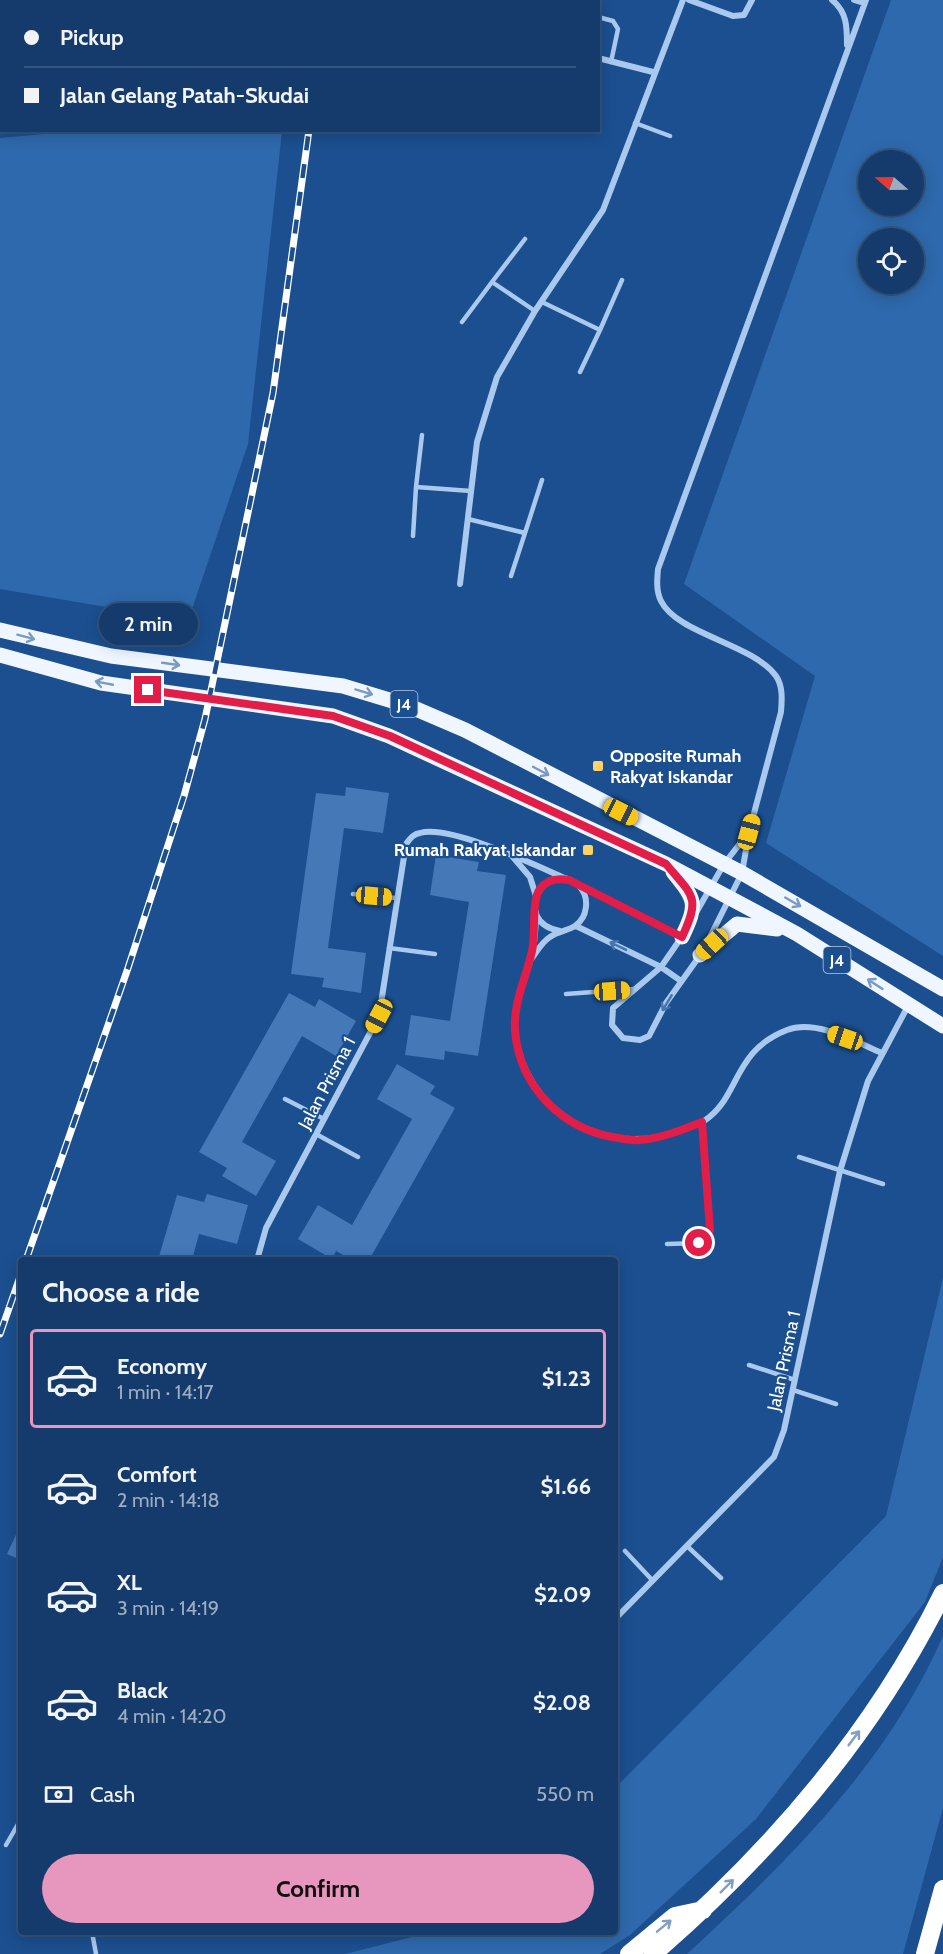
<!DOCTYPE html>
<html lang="en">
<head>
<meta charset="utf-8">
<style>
  body { margin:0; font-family:Cabin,sans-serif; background:#214673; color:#f1f3f6; height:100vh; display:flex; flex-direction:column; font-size:22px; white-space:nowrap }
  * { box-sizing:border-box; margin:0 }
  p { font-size:20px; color:#9dadc1 }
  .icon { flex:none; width:33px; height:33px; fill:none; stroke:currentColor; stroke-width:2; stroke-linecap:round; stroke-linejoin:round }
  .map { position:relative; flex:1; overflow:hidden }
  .sheet { position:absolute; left:18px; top:1257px; width:600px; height:678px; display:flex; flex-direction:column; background:#143b6b; border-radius:6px; box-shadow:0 3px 15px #0003,0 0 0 2px #33557e }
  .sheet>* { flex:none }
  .banner { position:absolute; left:0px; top:0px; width:600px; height:132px; box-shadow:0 3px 15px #0003,0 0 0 2px #33557e; display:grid; align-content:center; height:132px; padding:0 24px; background:#143b6b }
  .needle { width:39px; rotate:290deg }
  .fabs { position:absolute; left:858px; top:150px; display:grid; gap:12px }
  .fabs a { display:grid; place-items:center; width:66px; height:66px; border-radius:50%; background:#143b6b; box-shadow:0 3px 15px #0003,0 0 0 2px #33557e; font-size:30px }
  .end { position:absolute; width:27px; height:27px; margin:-14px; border:8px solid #e11d48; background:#fff; box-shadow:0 0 0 3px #fff }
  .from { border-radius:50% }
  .bubble { position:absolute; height:42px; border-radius:21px; background:#143b6b; box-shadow:0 3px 15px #0003,0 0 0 2px #33557e; font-size:20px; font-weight:700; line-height:42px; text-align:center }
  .car { position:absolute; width:18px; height:36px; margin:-18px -9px; border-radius:8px; box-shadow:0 0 4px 2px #0007; background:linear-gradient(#f5c518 24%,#345 0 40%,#f5c518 0 76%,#345 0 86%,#f5c518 0) }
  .banner b { display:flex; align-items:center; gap:21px; height:57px; font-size:22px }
  .banner b+b { border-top:2px solid #33557e }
  .banner i { width:15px; height:15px; background:#f1f3f6 }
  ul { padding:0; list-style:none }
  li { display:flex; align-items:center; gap:18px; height:99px; margin:0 12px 9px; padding:0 12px; border:3px solid transparent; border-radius:6px }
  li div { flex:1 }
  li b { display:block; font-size:22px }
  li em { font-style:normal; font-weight:700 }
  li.current { border-color:#e797bd }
  li>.icon { width:54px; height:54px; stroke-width:1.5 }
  h2 { padding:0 24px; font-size:27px; line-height:72px }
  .pay { display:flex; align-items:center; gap:15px; height:66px; padding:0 24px; font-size:22px }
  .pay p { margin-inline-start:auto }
  .cta { display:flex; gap:12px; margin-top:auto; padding:12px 24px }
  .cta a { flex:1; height:69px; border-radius:36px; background:#e797bd; color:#111; font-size:24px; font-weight:700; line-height:69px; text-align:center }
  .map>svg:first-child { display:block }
</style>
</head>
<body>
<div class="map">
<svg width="943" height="1954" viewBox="0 0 943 1954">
  <rect width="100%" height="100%" fill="#1b4f8f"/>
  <path fill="#2e69ad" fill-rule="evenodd" d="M88,0H296L88,1Z
    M891,0H943V956L766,843L815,676L684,584ZM914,160V206H868V160ZM868,238H914V284H868Z
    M87,130L282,131L248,444L188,621L0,589V138Z
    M943,1278V1557L925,1602L756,1819L630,1935L600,1954H345L432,1932H615V1788L886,1516Z
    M943,1636V1808L903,1954H687C787,1862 888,1763 943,1636Z"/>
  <path fill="#4478b7" d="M346,787L389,793L383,833L344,828L328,948L366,953L361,993L322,987L324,978L291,974L316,793L345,796Z
    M436,855L479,862L477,871L506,875L478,1056L445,1051L444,1060L405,1055L411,1015L450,1021L469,902L430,895Z
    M289,993L315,1007L319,999L356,1021L336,1056L302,1036L242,1142L276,1161L256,1196L222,1176L227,1168L199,1152Z
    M397,1064L435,1086L430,1094L455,1108L369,1260H352L336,1251L332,1259L298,1239L318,1205L352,1225L412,1119L377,1099Z
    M207,1194L248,1205L237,1244L199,1234L192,1260H158L177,1195L204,1202Z
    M21,1524V1560L7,1554Z"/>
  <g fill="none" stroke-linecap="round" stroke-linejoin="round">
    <path stroke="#a9c9ee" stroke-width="4.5" d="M598,17L613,21L618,29L611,62
      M635,123L670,136
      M525,239L492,282L535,311
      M542,302L600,330L580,372
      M462,322L492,282
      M600,330L622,280
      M422,435L416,487L471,491
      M468,519L525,533L542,480
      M413,536L416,487
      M511,576L525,533
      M353,894L396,898
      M389,948L435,954
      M566,994L634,989
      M285,1099L324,1119
      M316,1134L358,1157
      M799,1157L883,1184
      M667,1244L699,1243L710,1234L702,1122
      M749,1365L795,1380
      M793,1390L836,1404
      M687,1546L721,1578
      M625,1551L653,1581
      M6,1845L21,1819
      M92,1932L96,1954"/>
    <path stroke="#a9c9ee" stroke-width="6" d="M408,0L409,2
      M689,0L733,16L744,15L752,0
      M832,0C847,12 847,27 847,45
      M854,0L864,3
      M503,2V0
      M598,58L653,72
      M460,584L477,442L497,377L535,311L603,210L683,0
      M512,856L530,877L536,896
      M581,886L681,937
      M697,911L724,864L749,832
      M536,912C536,929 535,945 530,962C523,985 513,1007 515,1032C524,1111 604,1159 679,1131C687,1128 696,1126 704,1121C740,1098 732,1051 787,1030C816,1019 856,1042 882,1053
      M576,926L661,967L681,981
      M681,938L661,967L613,1008L612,1025L623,1038L640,1040L649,1036L666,1003L701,954
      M707,943L742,873L749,832L781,712C782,700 783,686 776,676C753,644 677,634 661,601C656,591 657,580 658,569L866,0
      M532,958C538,950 542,942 550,937C558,931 567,931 575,926C588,917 590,897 579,886C546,855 509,922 560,931
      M257,1260L266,1228L379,1016L406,844C410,839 413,834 420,833C450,824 539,867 569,880
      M615,1619L774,1457L784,1430L840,1171L868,1081L908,1006"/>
    <path stroke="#f0f6ff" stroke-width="15" d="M0,630L111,656L343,686L409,706L465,730L742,873L943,989
      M0,655L101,683L333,716L389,736L666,864L797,934L943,1026
      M673,872C696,900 698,904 682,937
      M700,955L737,924L777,929"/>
    <path stroke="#fff" stroke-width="18" d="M629,1954L675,1916L703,1910
      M653,1954C770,1853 874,1733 943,1593
      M925,1954L943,1889"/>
    <g stroke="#fff" stroke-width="7">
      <path id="rail" d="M326,2V0
        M26,1260L128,968L184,796L205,719L273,393L309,130
        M0,1334L21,1274"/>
    </g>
    <use href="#rail" stroke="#1b4f8f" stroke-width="4.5" stroke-dasharray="14" stroke-linecap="butt"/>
  </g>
  <defs><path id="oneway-shaft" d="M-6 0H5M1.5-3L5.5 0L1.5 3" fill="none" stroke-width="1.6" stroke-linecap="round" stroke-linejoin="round" transform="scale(1.5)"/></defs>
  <g stroke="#7b9ac1">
    <use href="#oneway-shaft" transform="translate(26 637) rotate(15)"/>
    <use href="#oneway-shaft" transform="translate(171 664) rotate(8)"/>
    <use href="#oneway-shaft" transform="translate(104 683) rotate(-169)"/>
    <use href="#oneway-shaft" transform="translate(364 692) rotate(17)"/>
    <use href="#oneway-shaft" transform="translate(541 771) rotate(28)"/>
    <use href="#oneway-shaft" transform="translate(793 902) rotate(30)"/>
    <use href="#oneway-shaft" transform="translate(875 984) rotate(-147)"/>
  </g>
  <g stroke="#4674ac">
    <use href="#oneway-shaft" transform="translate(618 946) rotate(-154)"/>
    <use href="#oneway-shaft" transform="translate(667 1003) rotate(121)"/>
  </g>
  <g stroke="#829ec1">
    <use href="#oneway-shaft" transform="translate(854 1738) rotate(-53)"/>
    <use href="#oneway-shaft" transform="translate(727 1886) rotate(-45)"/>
    <use href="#oneway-shaft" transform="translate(664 1926) rotate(-39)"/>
  </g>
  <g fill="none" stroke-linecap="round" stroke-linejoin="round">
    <path stroke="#e11d48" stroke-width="8" d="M148,690L333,716L390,736L666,864C693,896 701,897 682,937L569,880C558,878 547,879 540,889C531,901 536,934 532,951C526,978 513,1003 515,1031C520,1088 563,1130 618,1138C625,1139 633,1141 640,1140C662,1138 682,1130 702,1122L710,1230L707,1239L699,1243"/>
  </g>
  <g fill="#ffd166" stroke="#1b4f8f" stroke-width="2">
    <rect x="592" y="760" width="12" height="12" rx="3"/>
    <rect x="582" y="844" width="12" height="12" rx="3"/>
  </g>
  <g text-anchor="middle" stroke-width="4.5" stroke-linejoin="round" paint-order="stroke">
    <g fill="#1b4f8f" stroke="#bbcadd" stroke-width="1.5">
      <rect x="390.5" y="691" width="27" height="26" rx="4.5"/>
      <rect x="823.5" y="947" width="27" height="26" rx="4.5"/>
    </g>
    <g font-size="16" font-weight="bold" fill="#fff">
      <text x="404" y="710">J4</text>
      <text x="837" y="966">J4</text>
    </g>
    <g font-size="18" font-weight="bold" fill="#fff" stroke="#1b4f8f" text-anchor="start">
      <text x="610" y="762">Opposite Rumah<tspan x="610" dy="21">Rakyat Iskandar</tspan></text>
      <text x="576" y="856" text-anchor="end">Rumah Rakyat Iskandar</text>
    </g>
    <g font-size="18" fill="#fff" stroke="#1b4f8f">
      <text transform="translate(327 1083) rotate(-62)" y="6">Jalan Prisma 1</text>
      <text transform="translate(784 1361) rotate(-78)" y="6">Jalan Prisma 1</text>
    </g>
  </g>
</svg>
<div class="fabs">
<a><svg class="needle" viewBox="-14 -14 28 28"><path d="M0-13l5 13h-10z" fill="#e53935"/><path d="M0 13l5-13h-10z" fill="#9dadc1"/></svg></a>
<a><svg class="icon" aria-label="locate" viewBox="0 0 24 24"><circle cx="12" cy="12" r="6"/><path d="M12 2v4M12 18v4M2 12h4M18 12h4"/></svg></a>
</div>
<i class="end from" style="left:699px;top:1243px"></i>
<i class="end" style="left:148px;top:690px"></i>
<div class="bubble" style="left:99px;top:603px;width:99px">2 min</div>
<i class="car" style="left:621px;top:812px;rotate:117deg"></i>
<i class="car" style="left:749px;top:832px;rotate:15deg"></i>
<i class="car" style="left:374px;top:896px;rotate:95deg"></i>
<i class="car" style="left:712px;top:944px;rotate:227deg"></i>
<i class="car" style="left:612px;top:991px;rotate:86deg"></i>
<i class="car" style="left:379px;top:1016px;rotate:208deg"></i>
<i class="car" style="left:845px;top:1038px;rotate:289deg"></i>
<div class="banner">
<b><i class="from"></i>Pickup</b>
<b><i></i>Jalan Gelang Patah-Skudai</b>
</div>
<section class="sheet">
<h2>Choose a ride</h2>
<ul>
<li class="current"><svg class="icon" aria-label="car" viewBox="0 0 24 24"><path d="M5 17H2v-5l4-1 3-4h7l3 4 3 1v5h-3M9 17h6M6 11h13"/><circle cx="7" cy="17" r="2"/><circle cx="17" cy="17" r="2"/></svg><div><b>Economy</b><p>1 min · 14:17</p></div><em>$1.23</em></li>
<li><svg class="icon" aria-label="car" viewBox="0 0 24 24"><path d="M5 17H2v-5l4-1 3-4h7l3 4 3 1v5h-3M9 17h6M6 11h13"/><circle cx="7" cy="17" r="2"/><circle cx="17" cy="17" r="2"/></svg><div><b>Comfort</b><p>2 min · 14:18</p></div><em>$1.66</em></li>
<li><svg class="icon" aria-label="car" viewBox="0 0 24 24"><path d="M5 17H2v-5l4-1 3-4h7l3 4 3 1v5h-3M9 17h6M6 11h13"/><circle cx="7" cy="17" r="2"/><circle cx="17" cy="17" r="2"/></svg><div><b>XL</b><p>3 min · 14:19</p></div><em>$2.09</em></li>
<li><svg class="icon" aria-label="car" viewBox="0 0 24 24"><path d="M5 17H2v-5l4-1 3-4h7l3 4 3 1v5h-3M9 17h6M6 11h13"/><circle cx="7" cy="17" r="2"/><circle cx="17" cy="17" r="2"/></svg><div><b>Black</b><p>4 min · 14:20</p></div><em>$2.08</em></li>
</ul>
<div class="pay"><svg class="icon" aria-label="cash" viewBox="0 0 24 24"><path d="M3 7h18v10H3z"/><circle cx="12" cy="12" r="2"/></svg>Cash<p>550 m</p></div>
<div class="cta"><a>Confirm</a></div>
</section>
</div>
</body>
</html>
